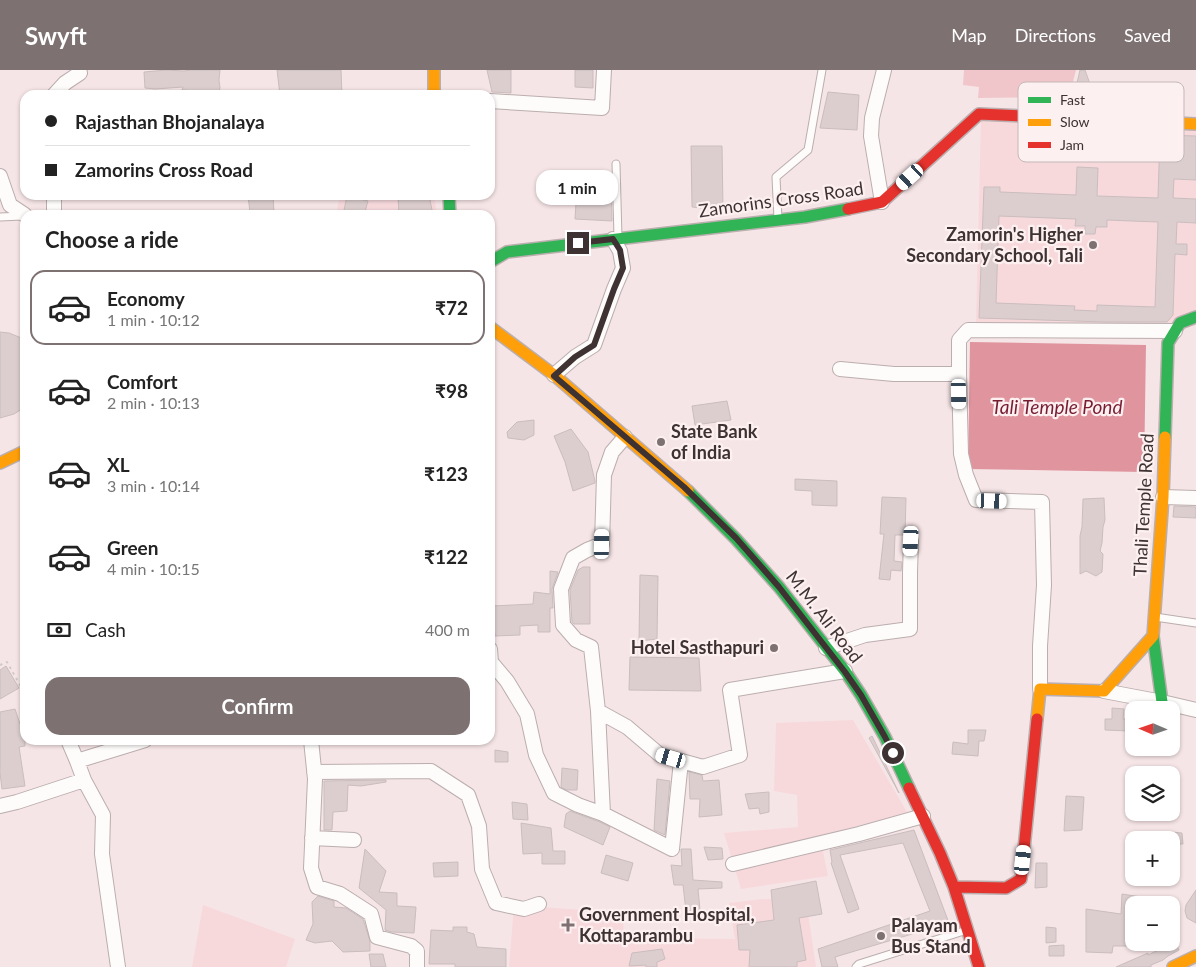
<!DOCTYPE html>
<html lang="en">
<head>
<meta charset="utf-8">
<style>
  body { margin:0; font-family:Lato,sans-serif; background:#f6f6f6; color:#222; height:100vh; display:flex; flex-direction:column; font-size:19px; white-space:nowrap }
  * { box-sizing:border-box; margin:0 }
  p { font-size:16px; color:#767676 }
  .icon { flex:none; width:28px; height:28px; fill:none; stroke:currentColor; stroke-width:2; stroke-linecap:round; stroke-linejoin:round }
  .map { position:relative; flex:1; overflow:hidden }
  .panel { position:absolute; left:20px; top:140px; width:475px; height:535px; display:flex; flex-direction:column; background:#fff; border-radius:15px; box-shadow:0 1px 4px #0004 }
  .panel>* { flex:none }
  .hud { position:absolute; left:20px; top:20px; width:475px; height:110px; border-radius:15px; box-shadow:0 1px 4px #0004; display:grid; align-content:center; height:110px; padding:0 25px; background:#fff }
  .needle { width:32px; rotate:272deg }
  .tools { position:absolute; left:1125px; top:631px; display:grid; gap:10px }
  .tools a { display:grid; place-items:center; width:55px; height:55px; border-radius:10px; background:#fff; box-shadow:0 1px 4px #0004; font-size:25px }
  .end { position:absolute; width:22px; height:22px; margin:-11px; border:6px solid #3e3233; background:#fff; box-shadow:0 0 0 2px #fff }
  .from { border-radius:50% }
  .bubble { position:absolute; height:35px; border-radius:15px; background:#fff; box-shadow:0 1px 4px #0004; font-size:16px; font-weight:700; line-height:35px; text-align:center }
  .car { position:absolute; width:15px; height:30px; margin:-15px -8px; border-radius:6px; box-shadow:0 0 4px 1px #0007; background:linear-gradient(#fff 24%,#345 0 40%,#fff 0 76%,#345 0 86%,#fff 0) }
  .hud b { display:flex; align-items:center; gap:18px; height:48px; font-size:19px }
  .hud b+b { border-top:1px solid #e0e0e0 }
  .hud i { width:12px; height:12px; background:#222 }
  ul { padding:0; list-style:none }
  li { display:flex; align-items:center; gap:15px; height:75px; margin:0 10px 8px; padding:0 15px; border:2px solid transparent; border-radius:15px }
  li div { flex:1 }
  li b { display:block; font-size:19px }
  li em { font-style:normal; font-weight:700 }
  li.active { border-color:#7e7172 }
  li>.icon { width:45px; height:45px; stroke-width:1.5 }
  h2 { padding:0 25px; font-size:22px; line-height:60px }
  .pay { display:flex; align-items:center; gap:12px; height:55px; padding:0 25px; font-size:19px }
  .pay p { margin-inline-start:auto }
  .cta { display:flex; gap:10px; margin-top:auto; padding:10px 25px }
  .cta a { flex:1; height:58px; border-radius:15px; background:#7e7172; color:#fff; font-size:20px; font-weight:700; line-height:58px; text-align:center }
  header { display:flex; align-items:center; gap:30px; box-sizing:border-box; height:70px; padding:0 25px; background:#7e7172; color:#fff }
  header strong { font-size:24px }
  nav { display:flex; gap:28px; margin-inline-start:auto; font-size:18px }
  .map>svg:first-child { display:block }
</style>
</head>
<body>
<header>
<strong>Swyft</strong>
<nav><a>Map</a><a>Directions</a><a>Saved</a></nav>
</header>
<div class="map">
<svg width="1196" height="897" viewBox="0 0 1196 897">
  <rect width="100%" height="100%" fill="#f6e5e6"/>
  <path fill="#f7d9dc" d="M981,50L1196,58V240L1175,257L976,254Z
    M340,125H434L437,145H336Z
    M853,650L907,742L820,767L828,806L741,819L724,763L798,757L797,725L774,721L776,653Z
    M762,829L806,830L816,897H509L514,835L623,843L624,868L735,869L729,833Z
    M203,835L295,869L286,897H192Z"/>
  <path fill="#f1c6ca" d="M964,0H1076L1069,27L978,28L979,17L963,15Z"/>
  <path fill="#e0949e" d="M970,272L1146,275L1144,402L968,399Z"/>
  <path fill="#dccecf" stroke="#cabdbe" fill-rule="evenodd" d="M166,0L184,1L191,0H220L219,10L220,18L218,25H199L198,21L182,20L183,17L155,19L145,18L144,2Z
    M277,0H341L342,25H280Z
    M487,0H511V23L492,22Z
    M575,0H593V18L575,17Z
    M1080,0H1085L1091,17L1090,29L1074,26Z
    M828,22L859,25L857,60L820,58Z
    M1160,65L1196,66V110L1174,109L1173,128L1196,129V153L1177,152L1176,174H1187V185L1175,184L1173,245L1167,252H1105L979,248L984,117H1000V122L1076,125L1077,97L1098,98L1097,126L1158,128ZM999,146L1076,149L1075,156H1085V164H1095L1096,157H1107V150L1158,152L1155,237L1097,235V241L1074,240L1075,236L996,233Z
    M691,76H722L723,140L692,137Z
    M611,116L612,151L575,149L577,117Z
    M248,125H273L274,143H250Z
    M398,125H429L433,145H399Z
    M347,126L368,131L364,145H343Z
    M0,262L9,263L19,267L25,272V337L14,344L0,348Z
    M727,331L731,350L695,355L692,336Z
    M534,350V365L524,370L508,368L507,362L517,352Z
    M571,359L588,382L595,411V413L573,421L565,392L554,366Z
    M795,409L837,411V436L812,435V421L795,420Z
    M882,427L906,428L905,465H895L894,491L902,492L901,501L891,500L890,510L879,509L884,464H880Z
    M1104,428L1105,450L1103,457L1102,473L1100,481L1103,484L1102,502L1096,506L1086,501L1080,504V466L1082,457L1083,429Z
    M1174,436L1196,437V448L1173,447Z
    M583,497H590V554H574L572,552L570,520L578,500Z
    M550,501L558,502L552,519L553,538H550V562H538V555L520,556V565L495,566L492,536L533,534L534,522L550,524Z
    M640,505L658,506L657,569L639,571Z
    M630,587L699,588L701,621L629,620Z
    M6,596L19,618L0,629V600Z
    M1112,638L1124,639L1123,649H1130L1129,661L1105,660V649H1112Z
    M15,639L20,654H25V676L19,677L25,716L2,719L0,703V642Z
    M968,660H986L984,671H979L978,686L952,684L953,672L968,674Z
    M872,666L875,672L899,723L869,668Z
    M495,680L508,682V692H495Z
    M562,698L578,700L577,720H567L561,717Z
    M689,702L702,705L703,711L719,710L722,745L699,747L700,729H690Z
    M657,709L670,711L665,765L654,760Z
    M386,710V712L361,716L348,715L347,741L333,742L332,760H324V711Z
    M769,722V742L760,744L759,738L749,739L745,724Z
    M1066,726L1084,727L1082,760L1064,761Z
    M512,732L527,734L528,750L513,749Z
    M570,741L600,752L610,757L603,775L564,757L566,744Z
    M521,753L551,758L553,781H565V794H542V783L523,784Z
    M914,760L949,853L835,887L838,897H822L818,879L930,841L903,773L840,785L859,839L848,843L831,793L832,792L830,780Z
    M1171,762L1182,763L1183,774H1171Z
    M704,777L722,778L723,789L708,790Z
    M365,779L386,801L379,822L397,823V836L416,837L414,863L392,862L385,860L386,840L359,818Z
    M681,779H691L693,810L722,812V818L698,819L700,840L686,841L683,815H674L671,795L682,796Z
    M606,785L633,793L628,811L601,803Z
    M458,792V806L434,807L433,793Z
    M1036,793H1047V817L1035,818Z
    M816,811L822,844L799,848L806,890L797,892V897H749L750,880H739L737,855L774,850L771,820Z
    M1196,820V853L1187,848L1185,841L1186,835Z
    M1122,824L1141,827L1142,835H1134V876H1113L1112,883L1086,882V839L1121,844Z
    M318,826L334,831V837L346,838L363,849L370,871V881L343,882L332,871L315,873L306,870L313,854L312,832Z
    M725,839L726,851L715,854L714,842Z
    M453,857H467V862L474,864L477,877L506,879V897H455V894H429L431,860L453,861Z
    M1046,857L1056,858V872L1046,873Z
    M1175,872L1179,880L1168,886L1163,890L1151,895V897H1116L1148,883V885Z
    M1064,875V886H1049V876Z
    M662,879L665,889L657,892V897H646V895L629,896L632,883Z
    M369,884H383L386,897H371Z"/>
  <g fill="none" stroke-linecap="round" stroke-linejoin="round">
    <g stroke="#bbaeae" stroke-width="9">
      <path id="lane" d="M616,94L618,168
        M0,147L22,146
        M778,149L776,107L808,80L822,0
        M1155,547L1196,553
        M856,897L859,894L967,860"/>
    </g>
    <g stroke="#bbaeae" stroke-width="16">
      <path id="street" d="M54,25L65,13L80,3
        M490,31L602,38L604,0
        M0,106L10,135L25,145
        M54,125V145
        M882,132L871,66L872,48L884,0
        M840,299L894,304H959
        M554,305L575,287L594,275L614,219L623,198L620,181L613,169
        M625,367L612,382L604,405L602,474L587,480L573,488L561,519L563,555L576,570L591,577L598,641L603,744L672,779L681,691
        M1163,427L1196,428
        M826,578L865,565L910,559V502L911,471
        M490,579L491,592L507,611L527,644L536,685L554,723L578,735L603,744
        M1040,619V576L1044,515L1042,432L976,430L966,405L961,384L959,304V270L968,260L1175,261
        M1104,621L1162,632L1196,640
        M598,641L627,657L660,685L703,697L740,685L730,620L845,601
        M68,670L77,691
        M311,670L315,709L311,798L317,817L340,824L371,844L377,867L411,876L417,881V897
        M314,702L431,701L468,725L479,756L482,799L496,833L524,839L539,834
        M84,710L103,745L102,784L118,897
        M0,736L17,732L84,710L77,691L145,670
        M312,768L354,770
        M733,794L859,764L923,746"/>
    </g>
    <g stroke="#bbaeae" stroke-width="14">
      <path id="fast" d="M449,125L450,145
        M490,192L507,182L805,147L848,139
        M1165,367L1168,273L1180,253L1196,247
        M688,421L736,469L779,517L845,601L861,625L885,667L909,718
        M1153,566L1162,632"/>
    </g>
    <g stroke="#bbaeae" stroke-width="14">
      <path id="slow" d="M434,0V25
        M1069,48L1196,54
        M490,257L554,305L688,421
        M0,393L25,381
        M1037,649L1040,619L1104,621L1153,566L1163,427L1165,367
        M1173,897L1196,886"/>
    </g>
    <g stroke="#bbaeae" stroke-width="14">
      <path id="jam" d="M848,139L882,132L979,44L1069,48
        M909,718L940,783L954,817L979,897
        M954,817L1006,818L1021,809L1037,649"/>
    </g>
    <path stroke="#cfcaca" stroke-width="2" stroke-dasharray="2.5 4" stroke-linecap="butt" d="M0,595L7,592L25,624"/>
    <use href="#lane" stroke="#fefbfb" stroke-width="7"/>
    <use href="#street" stroke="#fefbfb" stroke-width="14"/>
    <use href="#fast" stroke="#30b455" stroke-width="11"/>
    <use href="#slow" stroke="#ff9f0a" stroke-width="11"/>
    <use href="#jam" stroke="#e5322d" stroke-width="11"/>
  </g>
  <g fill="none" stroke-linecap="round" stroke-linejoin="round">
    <path stroke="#3e3233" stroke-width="6" d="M578,173L613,169L620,180L623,198L614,219L594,275L575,287L554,306L684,417L736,468L779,517L845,602L861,625L885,667L893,683"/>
  </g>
  <g fill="#7e7172" stroke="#fdf0f1" stroke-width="2">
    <circle cx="1093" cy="175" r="5"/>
    <circle cx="661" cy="372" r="5"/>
    <circle cx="774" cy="578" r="5"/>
    <path d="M565.5 847.5h5v5h5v5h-5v5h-5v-5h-5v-5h5z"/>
    <circle cx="881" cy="866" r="5"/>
  </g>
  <g text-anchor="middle" stroke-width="4.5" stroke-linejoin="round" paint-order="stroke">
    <g font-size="18" fill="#3e3233" stroke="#fdf0f1">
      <text transform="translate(781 130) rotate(-8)" y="6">Zamorins Cross Road</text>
      <text transform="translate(1144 435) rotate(-87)" y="6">Thali Temple Road</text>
      <text transform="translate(824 547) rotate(52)" y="6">M.M. Ali Road</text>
    </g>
    <g font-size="18" font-weight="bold" fill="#3e3233" stroke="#fdf0f1" text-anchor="start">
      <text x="1083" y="171" text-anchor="end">Zamorin's Higher<tspan x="1083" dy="21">Secondary School, Tali</tspan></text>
      <text x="671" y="368">State Bank<tspan x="671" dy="21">of India</tspan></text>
      <text x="764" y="584" text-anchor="end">Hotel Sasthapuri</text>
      <text x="579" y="851">Government Hospital,<tspan x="579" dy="21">Kottaparambu</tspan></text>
      <text x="891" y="862">Palayam<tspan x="891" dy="21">Bus Stand</tspan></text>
    </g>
    <g font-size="19" font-style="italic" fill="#771c31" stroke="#fdf0f1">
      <text x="1057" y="344">Tali Temple Pond</text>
    </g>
  </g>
  <rect x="1018" y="12" width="166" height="80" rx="8" fill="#fdf0f1" stroke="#c4b7b8" stroke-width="1"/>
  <rect x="1028" y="27" width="23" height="6" fill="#30b455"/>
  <rect x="1028" y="49" width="23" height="7" fill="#ff9f0a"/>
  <rect x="1028" y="72" width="23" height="6" fill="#e5322d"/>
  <g font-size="14" fill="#3e3233">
    <text x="1060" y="35">Fast</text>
    <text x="1060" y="57">Slow</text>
    <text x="1060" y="80">Jam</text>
  </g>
</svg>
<div class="tools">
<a><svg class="needle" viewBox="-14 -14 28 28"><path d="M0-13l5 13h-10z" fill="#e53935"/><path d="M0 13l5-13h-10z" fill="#767676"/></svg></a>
<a><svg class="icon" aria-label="layers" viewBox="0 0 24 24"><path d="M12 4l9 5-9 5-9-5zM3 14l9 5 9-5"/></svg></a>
<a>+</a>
<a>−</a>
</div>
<i class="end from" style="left:893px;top:683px"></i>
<i class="end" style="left:578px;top:173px"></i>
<div class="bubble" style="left:536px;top:100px;width:82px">1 min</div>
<i class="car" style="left:910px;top:107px;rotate:228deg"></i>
<i class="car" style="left:959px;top:324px;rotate:179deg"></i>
<i class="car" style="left:992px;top:431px;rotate:92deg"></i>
<i class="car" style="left:911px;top:471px;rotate:183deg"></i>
<i class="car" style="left:602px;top:474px;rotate:1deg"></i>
<i class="car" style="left:671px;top:688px;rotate:286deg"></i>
<i class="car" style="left:1023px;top:790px;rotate:6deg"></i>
<div class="hud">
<b><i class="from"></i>Rajasthan Bhojanalaya</b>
<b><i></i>Zamorins Cross Road</b>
</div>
<section class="panel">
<h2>Choose a ride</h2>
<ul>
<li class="active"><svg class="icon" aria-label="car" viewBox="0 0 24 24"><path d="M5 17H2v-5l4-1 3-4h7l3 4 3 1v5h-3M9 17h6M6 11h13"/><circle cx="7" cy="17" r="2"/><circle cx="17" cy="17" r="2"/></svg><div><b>Economy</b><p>1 min · 10:12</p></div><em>₹72</em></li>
<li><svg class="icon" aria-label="car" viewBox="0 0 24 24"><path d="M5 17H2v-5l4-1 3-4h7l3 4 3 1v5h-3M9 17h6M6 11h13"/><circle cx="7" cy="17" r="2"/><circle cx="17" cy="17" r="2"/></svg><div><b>Comfort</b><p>2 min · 10:13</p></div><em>₹98</em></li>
<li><svg class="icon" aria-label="car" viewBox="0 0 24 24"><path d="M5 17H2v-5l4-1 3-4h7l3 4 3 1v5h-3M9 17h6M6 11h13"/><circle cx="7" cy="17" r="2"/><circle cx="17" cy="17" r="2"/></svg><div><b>XL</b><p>3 min · 10:14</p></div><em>₹123</em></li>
<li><svg class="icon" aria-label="car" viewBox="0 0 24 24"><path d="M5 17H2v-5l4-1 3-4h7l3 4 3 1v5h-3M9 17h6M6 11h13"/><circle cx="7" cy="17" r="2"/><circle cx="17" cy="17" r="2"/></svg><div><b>Green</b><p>4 min · 10:15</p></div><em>₹122</em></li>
</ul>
<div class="pay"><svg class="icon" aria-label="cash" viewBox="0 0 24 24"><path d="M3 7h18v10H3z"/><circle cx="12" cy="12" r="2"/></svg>Cash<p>400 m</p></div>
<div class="cta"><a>Confirm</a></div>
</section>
</div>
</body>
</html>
